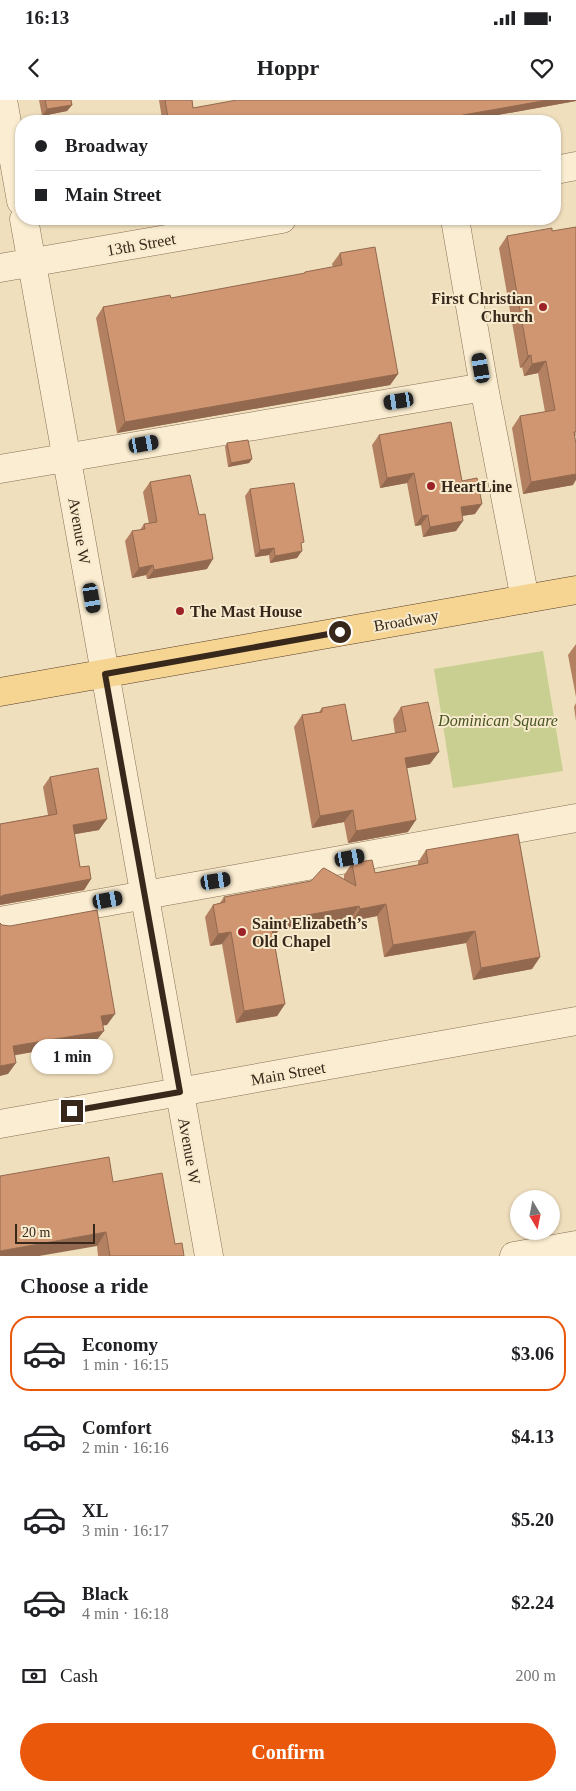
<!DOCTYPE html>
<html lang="en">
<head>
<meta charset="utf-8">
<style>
  body { margin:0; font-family:Georgia,serif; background:#f6f6f6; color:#202124; height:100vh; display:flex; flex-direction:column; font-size:19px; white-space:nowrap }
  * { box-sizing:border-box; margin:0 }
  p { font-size:16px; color:#757577 }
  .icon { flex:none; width:28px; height:28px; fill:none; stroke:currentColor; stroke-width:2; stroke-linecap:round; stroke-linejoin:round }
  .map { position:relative; height:1156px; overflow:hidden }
  .side { display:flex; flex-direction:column; background:#fff; flex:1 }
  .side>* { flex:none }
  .hud { position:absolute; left:15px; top:15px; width:546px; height:110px; border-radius:20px; box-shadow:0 1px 4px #0004; display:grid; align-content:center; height:110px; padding:0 20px; background:#fff }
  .needle { width:32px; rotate:170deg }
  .buttons { position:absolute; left:510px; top:1090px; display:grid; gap:10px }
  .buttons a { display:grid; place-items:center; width:50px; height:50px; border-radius:50%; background:#fff; box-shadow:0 1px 4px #0004; font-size:25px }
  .scale { position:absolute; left:15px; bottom:12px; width:80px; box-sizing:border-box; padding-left:5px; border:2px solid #37281b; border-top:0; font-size:14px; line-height:18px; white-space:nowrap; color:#37281b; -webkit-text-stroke:4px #f7eacd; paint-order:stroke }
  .end { position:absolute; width:22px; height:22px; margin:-11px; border:6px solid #37281b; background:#fff; box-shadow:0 0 0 2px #fff }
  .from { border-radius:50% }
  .bubble { position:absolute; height:35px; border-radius:18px; background:#fff; box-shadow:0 1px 4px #0004; font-size:16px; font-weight:700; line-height:35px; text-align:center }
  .car { position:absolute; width:15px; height:30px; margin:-15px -8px; border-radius:6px; box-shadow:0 0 4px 1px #0007; background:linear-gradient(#222 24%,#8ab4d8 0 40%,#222 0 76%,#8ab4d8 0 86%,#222 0) }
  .hud b { display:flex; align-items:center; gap:18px; height:48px; font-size:19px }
  .hud b+b { border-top:1px solid #e0e0e0 }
  .hud i { width:12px; height:12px; background:#202124 }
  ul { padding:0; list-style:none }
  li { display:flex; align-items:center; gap:15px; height:75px; margin:0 10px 8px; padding:0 10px; border:2px solid transparent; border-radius:20px }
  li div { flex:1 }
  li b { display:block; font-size:19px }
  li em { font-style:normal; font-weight:700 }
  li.selected { border-color:#ea580c }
  li>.icon { width:45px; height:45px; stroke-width:1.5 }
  h2 { padding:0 20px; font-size:22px; line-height:60px }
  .pay { display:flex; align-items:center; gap:12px; height:55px; padding:0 20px; font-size:19px }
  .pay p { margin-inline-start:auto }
  .action { display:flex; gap:10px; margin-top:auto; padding:10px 20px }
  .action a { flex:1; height:58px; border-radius:30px; background:#ea580c; color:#fff; font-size:20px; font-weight:700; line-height:58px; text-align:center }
  .status { display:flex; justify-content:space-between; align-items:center; height:35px; padding:0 25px; background:#fff; direction:ltr }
  .status svg { height:14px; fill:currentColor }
  header { display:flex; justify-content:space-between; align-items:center; height:65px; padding:0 20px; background:#fff; font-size:22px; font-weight:700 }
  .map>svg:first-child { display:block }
</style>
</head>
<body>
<div class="status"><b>16:13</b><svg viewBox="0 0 49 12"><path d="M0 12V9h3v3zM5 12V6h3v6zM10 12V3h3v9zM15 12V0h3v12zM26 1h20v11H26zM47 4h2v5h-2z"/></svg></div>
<header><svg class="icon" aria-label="back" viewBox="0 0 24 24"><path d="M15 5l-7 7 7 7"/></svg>Hoppr<svg class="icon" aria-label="heart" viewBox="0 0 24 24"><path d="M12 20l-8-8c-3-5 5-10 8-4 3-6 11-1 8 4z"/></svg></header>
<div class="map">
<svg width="576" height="1156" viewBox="0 0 576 1156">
  <rect width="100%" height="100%" fill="#f0dfbd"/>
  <path fill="#c9ce91" d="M543,551L563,671L453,688L434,569Z"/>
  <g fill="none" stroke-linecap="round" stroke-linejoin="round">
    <g stroke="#896f56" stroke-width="29">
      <path id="minor" d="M3,0L21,101
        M555,70L576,66
        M24,119L209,1156
        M455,119L484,287L525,499
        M0,168L282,119
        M0,369L484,287
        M0,821L576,718
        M0,1024L576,921
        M514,1156L576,1145"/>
    </g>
    <g stroke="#563e2a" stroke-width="29">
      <path id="major" d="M0,592L576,490"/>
    </g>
    <use href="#minor" stroke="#faedd1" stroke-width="28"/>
    <use href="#major" stroke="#f6d492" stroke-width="28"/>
  </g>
  <path fill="#b38161" d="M39,0H71L72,5L67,11L42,16Z
    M159,0H192L193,8L576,1L464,21H150L162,19Z
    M507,136L576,335L575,336L573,385L523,394L512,328L520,316L545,312L538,273L524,276L522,267L520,268L499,148Z
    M340,153L398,274L390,285L117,333L96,218L103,207L171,198L303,174L305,172L333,167L332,164Z
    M379,335L462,381L475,414L462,416L456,431L423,437L421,425L415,426L407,383L380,388L372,345Z
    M227,343L252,359L249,363L228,367L225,347Z
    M150,382L207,469L147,479L146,475L132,478L125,441L132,431L140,430L144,424H149L143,392Z
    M250,389L301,446L297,458L270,463L269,455L255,457L245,396Z
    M576,544V597L568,555Z
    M576,603V621L574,607Z
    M401,607L430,664L407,668L408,732L348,743L344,722L312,728L294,627L302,615L319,612L322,608L352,641L395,633L393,619Z
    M50,677L99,730L74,734L80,767L91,779L84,790L0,805V724L48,715L43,687Z
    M426,750L540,857L532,869L473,880L466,843L384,857L377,816L352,821L351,818L278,831L276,834H273L285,904L277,916L236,923L222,844L210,846L205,817L213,805L220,803L224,797L344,780V775L352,763L375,773L418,765V762Z
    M113,1082L175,1144L184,1156H98L97,1146Z"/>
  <path fill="#92694f" d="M548,0H576V1L464,21H458L463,15Z
    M72,5L67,11L42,16L47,9Z
    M531,255L522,267L520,268L528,256Z
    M546,261L538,273L524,276L532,264Z
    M398,274L390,285L117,333L125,322Z
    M252,359L249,363L228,367L231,363Z
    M414,373L407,383L380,388L387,378Z
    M576,374V380L573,385L523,394L531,382Z
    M482,404L475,414L454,417L461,407Z
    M428,415L421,425L415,426L422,416Z
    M463,421L456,431L423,437L430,427Z
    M274,448L269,455L255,457L260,450Z
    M302,451L297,458L270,463L275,456Z
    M213,459L207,469L147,479L154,470Z
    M153,465L146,475L132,478L139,468Z
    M439,652L430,664L397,670L405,658Z
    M353,710L344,722L312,728L320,716Z
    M107,719L99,730L65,736L73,725Z
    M416,720L408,732L348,743L356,731Z
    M91,779L84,790L0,805V797L4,795Z
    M386,804L377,816L352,821L360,809Z
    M359,806L351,818L278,831L276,834L263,836L271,824L284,819Z
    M475,831L466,843L384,857L393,845Z
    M231,832L222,844L210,846L218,834Z
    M540,857L532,869L473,880L481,868Z
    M285,904L277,916L236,923L244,911Z
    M115,914L107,925L94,927L101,916Z
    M104,931L96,941L5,957L13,946Z
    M16,963L8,974L0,976V966Z
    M106,1132L97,1146L39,1156H0V1151Z"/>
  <path fill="#d09671" stroke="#92694f" d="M45,0H71L72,5L47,9Z
    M165,0H192L193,8L237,0H548L463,15L464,21H150L168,18Z
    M102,17L103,21H78Z
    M576,127V332H574L576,344V374L531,382L520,316L555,310L546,261L532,264L531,255L528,256L507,136L552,128V131Z
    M375,147L398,274L125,322L103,207L170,195L171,198L305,173V172L342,165L340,153Z
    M451,322L462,381L477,378L482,404L461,407L463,421L430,427L428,415L422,416L414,373L387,378L379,335Z
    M248,340L252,359L231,363L227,343Z
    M190,375L199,415L205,414L213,459L154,470L153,465L139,468L132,431L145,429L144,424L157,422L150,382Z
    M294,383L304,442L301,443L302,451L275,456L274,448L260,450L250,389Z
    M428,602L439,652L405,658L416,720L356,731L353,710L320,716L302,615L322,612V608L345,604L352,641L406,631L401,607Z
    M98,668L107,719L73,725L80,767L89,766L91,779L4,795L0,797V724L57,714L50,677Z
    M518,734L540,857L481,868L475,831L393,845L386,804L360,809L359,806L284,819L285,822L271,824L285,904L244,911L231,832L218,834L213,805L225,802L224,797L311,781L322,769L324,768L356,786L352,763L372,760L375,773L428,763L426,750Z
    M97,810L115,914L101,916L104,931L13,946L16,963L0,966V823L2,825L10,826Z
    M109,1057L113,1082L162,1073L175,1144L182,1143L184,1156H110L106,1132L0,1151V1076Z"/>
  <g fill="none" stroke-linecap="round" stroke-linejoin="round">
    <path stroke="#37281b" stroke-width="6" d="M72,1011L180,992L105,574L340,532"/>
  </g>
  <g fill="#9b2327" stroke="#f7eacd" stroke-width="2">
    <circle cx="543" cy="207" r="5"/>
    <circle cx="431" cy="386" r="5"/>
    <circle cx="180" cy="511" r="5"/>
    <circle cx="242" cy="832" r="5"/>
  </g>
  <g text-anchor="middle" stroke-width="4" stroke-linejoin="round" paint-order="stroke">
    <g font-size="16" fill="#37281b" stroke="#f7eacd">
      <text transform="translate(141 144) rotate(-10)" y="6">13th Street</text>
      <text transform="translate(80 431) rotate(80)" y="6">Avenue W</text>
      <text transform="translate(406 520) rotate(-10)" y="6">Broadway</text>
      <text transform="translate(288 973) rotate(-10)" y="6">Main Street</text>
      <text transform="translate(190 1051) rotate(80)" y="6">Avenue W</text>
    </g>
    <g font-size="16" font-weight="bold" fill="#37281b" stroke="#f7eacd" text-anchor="start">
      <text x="533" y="204" text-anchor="end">First Christian<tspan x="533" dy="18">Church</tspan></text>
      <text x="441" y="392">HeartLine</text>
      <text x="190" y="517">The Mast House</text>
      <text x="252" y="829">Saint Elizabeth’s<tspan x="252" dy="18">Old Chapel</tspan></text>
    </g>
    <g font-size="16" font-style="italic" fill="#495521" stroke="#f7eacd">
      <text x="498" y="626">Dominican Square</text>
    </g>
  </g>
</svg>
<div class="buttons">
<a><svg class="needle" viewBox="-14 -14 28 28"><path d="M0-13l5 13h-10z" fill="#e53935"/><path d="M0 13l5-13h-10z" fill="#757577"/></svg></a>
</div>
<div class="scale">20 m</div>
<i class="end from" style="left:340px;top:532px"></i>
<i class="end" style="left:72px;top:1011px"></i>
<div class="bubble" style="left:31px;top:939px;width:82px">1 min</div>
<i class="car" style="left:481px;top:268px;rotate:350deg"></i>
<i class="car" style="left:399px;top:301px;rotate:261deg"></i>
<i class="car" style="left:144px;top:344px;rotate:80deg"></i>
<i class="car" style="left:92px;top:498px;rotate:170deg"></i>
<i class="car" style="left:350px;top:758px;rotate:80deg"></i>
<i class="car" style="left:216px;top:781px;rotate:81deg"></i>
<i class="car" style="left:108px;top:800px;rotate:80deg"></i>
<div class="hud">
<b><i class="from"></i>Broadway</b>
<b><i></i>Main Street</b>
</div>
</div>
<section class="side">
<h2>Choose a ride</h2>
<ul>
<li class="selected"><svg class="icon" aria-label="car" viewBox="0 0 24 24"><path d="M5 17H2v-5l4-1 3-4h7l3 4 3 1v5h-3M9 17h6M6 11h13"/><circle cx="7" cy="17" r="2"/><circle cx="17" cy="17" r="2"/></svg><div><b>Economy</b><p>1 min · 16:15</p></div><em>$3.06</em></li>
<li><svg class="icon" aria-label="car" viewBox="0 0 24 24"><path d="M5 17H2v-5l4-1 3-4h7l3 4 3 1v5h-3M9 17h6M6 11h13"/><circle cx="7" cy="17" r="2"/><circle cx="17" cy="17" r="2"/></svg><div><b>Comfort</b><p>2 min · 16:16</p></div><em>$4.13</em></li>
<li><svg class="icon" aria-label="car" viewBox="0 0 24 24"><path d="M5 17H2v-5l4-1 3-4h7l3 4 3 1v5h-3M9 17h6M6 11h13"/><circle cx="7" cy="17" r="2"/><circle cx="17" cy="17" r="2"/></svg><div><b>XL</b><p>3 min · 16:17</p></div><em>$5.20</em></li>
<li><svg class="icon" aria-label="car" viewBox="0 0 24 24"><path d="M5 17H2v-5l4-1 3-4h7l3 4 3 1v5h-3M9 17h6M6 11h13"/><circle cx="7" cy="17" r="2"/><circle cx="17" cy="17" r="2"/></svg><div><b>Black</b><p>4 min · 16:18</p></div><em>$2.24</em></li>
</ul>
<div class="pay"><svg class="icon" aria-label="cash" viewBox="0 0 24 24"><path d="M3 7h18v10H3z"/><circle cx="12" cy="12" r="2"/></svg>Cash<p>200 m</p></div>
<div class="action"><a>Confirm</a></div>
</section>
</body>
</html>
